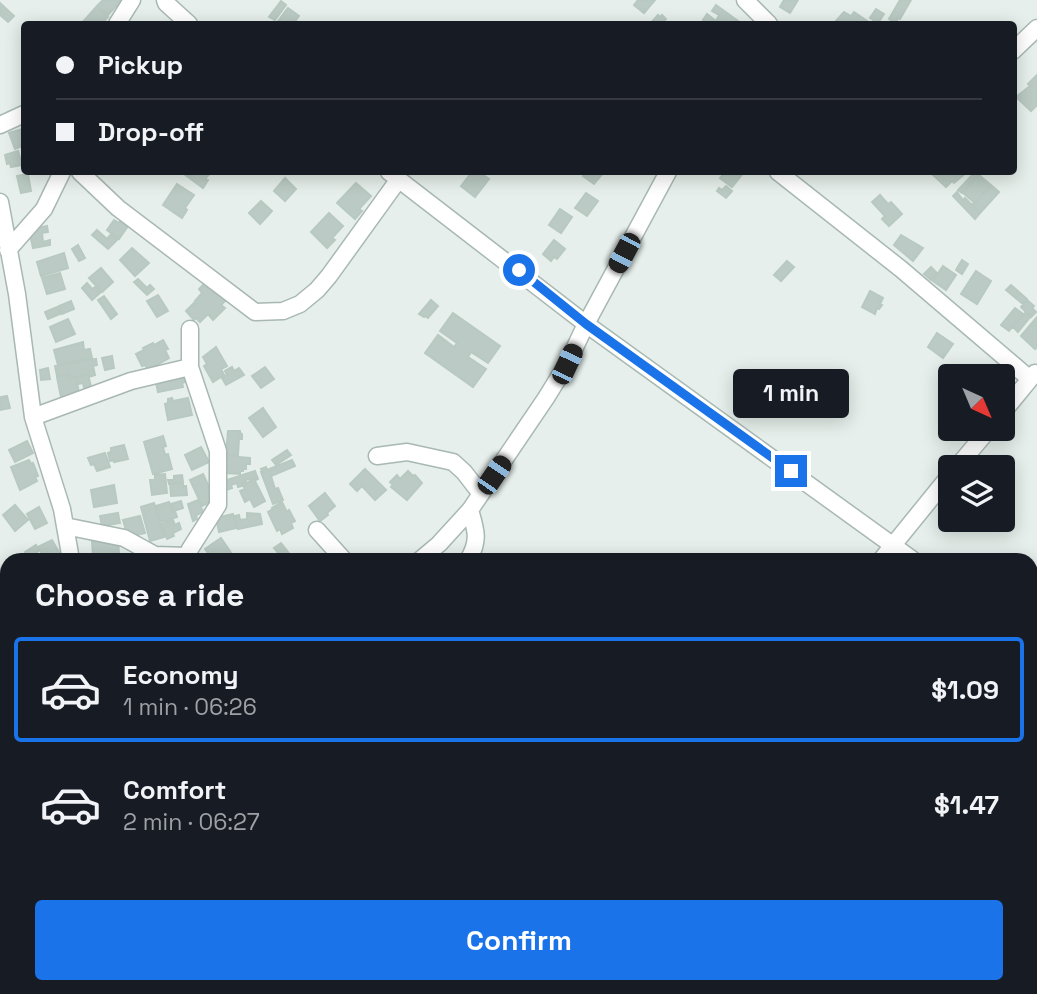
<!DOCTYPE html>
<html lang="en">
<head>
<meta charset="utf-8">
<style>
  body { margin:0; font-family:"Space Grotesk",sans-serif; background:#20242c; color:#f1f3f6; height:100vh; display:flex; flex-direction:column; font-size:26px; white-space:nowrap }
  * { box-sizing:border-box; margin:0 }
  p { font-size:23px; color:#9ea1a6 }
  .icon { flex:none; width:38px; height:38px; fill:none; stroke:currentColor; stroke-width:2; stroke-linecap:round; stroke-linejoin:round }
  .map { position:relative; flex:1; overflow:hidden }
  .details { position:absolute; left:0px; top:553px; width:1038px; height:441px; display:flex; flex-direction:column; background:#171b24; border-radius:21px 21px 0 0; box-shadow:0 4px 18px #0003 }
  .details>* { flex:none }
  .top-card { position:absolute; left:21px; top:21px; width:996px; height:154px; border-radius:7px; box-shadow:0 4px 18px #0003; display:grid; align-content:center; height:154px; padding:0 35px; background:#171b24 }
  .needle { width:46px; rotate:136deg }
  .buttons { position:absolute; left:938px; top:364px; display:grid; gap:14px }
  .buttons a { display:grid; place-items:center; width:77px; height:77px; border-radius:7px; background:#171b24; box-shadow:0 4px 18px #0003; font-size:35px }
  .end { position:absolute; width:32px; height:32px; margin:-16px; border:9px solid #1a73e8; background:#fff; box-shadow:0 0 0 4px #fff }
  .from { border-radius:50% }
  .bubble { position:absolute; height:49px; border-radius:7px; background:#171b24; box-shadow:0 4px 18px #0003; font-size:23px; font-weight:700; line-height:49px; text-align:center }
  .car { position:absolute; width:21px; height:42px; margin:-21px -10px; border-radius:9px; box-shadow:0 0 5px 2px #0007; background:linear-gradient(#222 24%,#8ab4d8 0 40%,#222 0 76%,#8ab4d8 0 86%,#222 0) }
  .top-card b { display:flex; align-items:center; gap:24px; height:66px; font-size:26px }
  .top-card b+b { border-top:2px solid #363941 }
  .top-card i { width:18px; height:18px; background:#f1f3f6 }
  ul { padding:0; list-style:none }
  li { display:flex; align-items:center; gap:21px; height:105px; margin:0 14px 10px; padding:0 21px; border:4px solid transparent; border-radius:7px }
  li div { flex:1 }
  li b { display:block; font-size:26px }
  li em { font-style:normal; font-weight:700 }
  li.current { border-color:#1a73e8 }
  li>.icon { width:63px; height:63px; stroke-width:1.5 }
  h2 { padding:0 35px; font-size:32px; line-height:84px }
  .action { display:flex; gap:14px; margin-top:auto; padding:14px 35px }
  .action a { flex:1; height:80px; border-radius:7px; background:#1a73e8; color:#fff; font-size:28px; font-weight:700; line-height:80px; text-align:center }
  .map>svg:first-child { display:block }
</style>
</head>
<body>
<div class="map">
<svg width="1037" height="994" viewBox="0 0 1037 994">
  <rect width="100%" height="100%" fill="#e6efeb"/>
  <path fill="#bbcac4" stroke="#b8c9c2" stroke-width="2" d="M103,0H122L108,15L97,6Z
    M638,0H655L644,13L634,5Z
    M784,0H798L790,13L780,7Z
    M900,0H911L900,19L898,18L896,23L889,19Z
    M281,1L286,5L275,20L269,17Z
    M0,3L14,16L8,22L0,15Z
    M716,5L741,23L740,24H710L703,20L707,14L716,21L719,15L712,11Z
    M97,6L108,17L101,24H81Z
    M288,8L299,16L293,24H276Z
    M876,9L884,14L878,23L870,18Z
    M844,12L851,16L854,12L867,21L864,24H836L837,23L835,22Z
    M658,15L660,17L662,15L666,19L662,23L659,21L657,24H650Z
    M1037,75V105L1031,111L1016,97L1030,86L1028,84Z
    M22,129L24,137V145L15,149L9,133Z
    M18,151L22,165L11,167L10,163L7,164L5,155Z
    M186,172H211L205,179L208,180L203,188L184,174Z
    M472,172H479L489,179L475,197L461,186Z
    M586,172H604L594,184L583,176Z
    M725,172H744L732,187L720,178Z
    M930,172H967L954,183L952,181L946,187Z
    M975,172L979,174L962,193L958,190Z
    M28,174L31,191L21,193L17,176Z
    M979,175L991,185L975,203L963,193Z
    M285,178L296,189L285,201L274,191Z
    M356,183L371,196L359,209L362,211L355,219L337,203Z
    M177,184L194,195L185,208L187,210L182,218L163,205Z
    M991,185L999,192L980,213L972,205Z
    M726,186L732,191L726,198L717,191L719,188L722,190Z
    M957,192L963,200L965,198L980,213L975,219L953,196Z
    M586,193L598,201L587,216L575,208Z
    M880,195L888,204L891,202L902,214L889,226L882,219L885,216L872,202Z
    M261,201L272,211L260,224L249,213Z
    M560,209L572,217L561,233L549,225Z
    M329,213L343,226L332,238L335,240L327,248L311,232Z
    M114,220L119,223L121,220L128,226L119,239L107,230Z
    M47,226L48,232L42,233L43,242L50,240V245L33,248L29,230Z
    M97,230L107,239L111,234L117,240L108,249L92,235Z
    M901,235L923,248L913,261L894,245Z
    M554,240L565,249L557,259L554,257L551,261L543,254Z
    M78,245L85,258L79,261L72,249Z
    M132,248L149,263L135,276L120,260Z
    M64,253L68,268L41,276L37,262Z
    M962,260L968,264L962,274L956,270Z
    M787,261L794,267L781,281L774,275Z
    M943,266L956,275L946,290L933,281Z
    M931,267L937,273L931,280L924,274Z
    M101,268L113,282L102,292L89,278Z
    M976,271L991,281L977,304L961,294Z
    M60,273L65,289L47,294L42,278Z
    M138,279L147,288L150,285L154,289L147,295L134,282Z
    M87,283L92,289L95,287L100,293L92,300L82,288Z
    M205,283L214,293L217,290L226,300L221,305L225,308L213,320L208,314L200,322L196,318L194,320L186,311L194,303L195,305L197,303L195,301L202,293L199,289Z
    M1011,285L1027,299L1023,304L1006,290Z
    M870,291L883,298L880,304L882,305L879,309L877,308L875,314L862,307Z
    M158,295L168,311L157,317L147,301Z
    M104,296L117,314L111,319L98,300Z
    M431,300L438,306L428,318L425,316L424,317L419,314Z
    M1027,300L1034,306L1032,308L1036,312L1031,317L1021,307Z
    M71,301L74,309L62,314L59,306Z
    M57,307L60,314L48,319L45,312Z
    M1015,308L1023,314L1009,331L1001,325Z
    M1026,312L1031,316L1018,332L1013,327Z
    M453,313L500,346L488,363L471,352L468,357L486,369L473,387L425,353L438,335L454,347L457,343L440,331Z
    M1037,317V347L1035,349L1021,336Z
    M68,319L75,334L56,342L50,327Z
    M937,333L953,344L943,358L928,347Z
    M163,340L168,349L165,350L169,358L148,370L145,365L142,366L136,354L144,350L143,348L153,343L154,345Z
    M83,342L84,350L90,349L92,358L58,365L54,350Z
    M216,347L227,366L221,369L224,375L213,382L204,366L207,364L203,357Z
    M112,356L114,368L105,370L102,358Z
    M96,359L97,365L93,366L95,375L89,377L88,374L70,378L69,374L57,376L55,366Z
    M232,367L234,371L239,368L244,375L226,385L222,378L227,375L225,371Z
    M265,367L274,379L261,388L252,376Z
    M48,368L50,379L41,380L40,370Z
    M183,372L185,382L182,383L183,387L158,392L155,378Z
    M69,375V378L76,377L79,393L61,397L57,377Z
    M88,375L92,390L85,392L83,383L78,384L76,377Z
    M7,396L10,408L0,410L1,397Z
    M172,398L173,401L188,398L192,415L168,420L165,404L168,403V399Z
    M263,408L276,427L263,437L249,418Z
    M228,431H240V433L242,434V439H239L238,455H226Z
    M163,436L166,446L163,447L165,455L168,454L172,469L153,474L144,442Z
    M27,441L33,453L15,462L9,450Z
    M124,445L128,459L114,462L113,460L110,461L108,453L111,452V448Z
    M201,447L209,462L192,470L185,455Z
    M287,450L291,455L276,465L272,460Z
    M105,453L110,467L97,471L94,464L91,465L88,458Z
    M225,456L250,458V464H246V469H243V471H240V474L224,473Z
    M29,460L31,464L33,463L38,476L35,477L37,481L20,490L11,467Z
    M292,460L295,466L271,476L275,489L278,488L283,500L273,504L261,472H263L261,469L266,467L267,470Z
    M365,469L386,490L375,500L362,486L357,491L350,484Z
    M255,471L258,479L256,480L255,478L245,480L246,482L242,483V486L238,487L237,483L231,485L232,488L223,491L221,482Z
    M408,471L413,476L415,475L422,483L407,500L391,487L393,485L390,482L397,475L400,479Z
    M165,474L167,493L152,495L150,480H155V475Z
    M203,474L215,500L202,506L190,480Z
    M182,475L183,482L169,484L168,480H174V476Z
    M254,479L265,501L254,507L250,499L245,502L240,491L245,489L243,485Z
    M183,483V486H186L187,495L171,496L170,484Z
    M114,485L117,503L94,507L91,490Z
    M325,493L335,506L327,513L328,515L320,521L309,506Z
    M198,500L203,512L196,515L197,519L193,521L188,504Z
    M181,501L183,508L173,511L171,504Z
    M169,502L172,512L175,511L177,517L160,522L156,506Z
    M282,502L287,512L289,510L295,521L291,523L293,528L282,534L280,529L277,531L268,512L273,509L272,508Z
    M154,503L164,537L150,541L141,507Z
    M15,505L28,520L15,531L3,515Z
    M39,507L47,523L35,529L27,514Z
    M118,513L120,523L102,526L100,516Z
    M247,513L260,514L262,524L238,529L235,516L239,515L240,520L247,519Z
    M233,514L236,528L219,532L216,518Z
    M140,516L145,533L128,537L123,520Z
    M173,520L175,525L179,523L181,529L173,533L174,536L167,539L161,524Z
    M93,536L118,539L119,553L93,556L92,542H94Z
    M221,538L236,560H213L205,549Z
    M52,540L60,554L45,560L38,547Z
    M281,543L292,557L288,560H284L274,548Z
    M36,545L39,550L30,559L25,552Z
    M6,565L7,583L4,584L0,577V569Z
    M5,633H7V651H0V636H5Z
    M443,987H456L459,990L456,993L458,994H436Z
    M662,987H685L688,990L684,994H669Z
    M698,987H702L708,993L686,994L692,988L694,990Z
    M765,987H789L782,994H763Z
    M893,987H916L917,988L911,994H889L888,993Z"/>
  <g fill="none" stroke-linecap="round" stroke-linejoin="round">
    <g stroke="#a8b8b2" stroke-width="19">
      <path id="minor" d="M165,0L166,3L189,24
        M745,0L769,24
        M117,24L132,0
        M1013,51L1037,28
        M0,125L24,114
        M80,172L118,208L255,312L283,311L300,304L317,290L329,276L399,179
        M389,172L586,324L913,560
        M778,172L901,269L1030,379
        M0,202L17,294L33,417L62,509L71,560
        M8,250L44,209L62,172
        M1003,412L1035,373
        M33,417L131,381L190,367
        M377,456L407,452L453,462L464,472L481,494
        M957,467L989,429
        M65,526L124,538L155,555L187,556
        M317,530L344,560
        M187,560V556L190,549L218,505V451L190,367V329
        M420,560L439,544L470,510L546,398L567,364L586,324L668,172
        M468,560C480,541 476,530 470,510
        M881,560L950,475
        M0,623L7,621
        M1031,644L1037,649
        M174,987L176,994
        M813,987L820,994
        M399,990L401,994
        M562,994L564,987
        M759,994L761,987"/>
    </g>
    <use href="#minor" stroke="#fff" stroke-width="16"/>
  </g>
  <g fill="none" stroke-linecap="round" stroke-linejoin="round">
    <path stroke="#1a73e8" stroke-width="9" d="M519,270L586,324L791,471"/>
  </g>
</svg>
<div class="buttons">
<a><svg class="needle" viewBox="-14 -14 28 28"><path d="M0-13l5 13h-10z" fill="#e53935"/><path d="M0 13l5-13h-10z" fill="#9ea1a6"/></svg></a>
<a><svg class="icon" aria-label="layers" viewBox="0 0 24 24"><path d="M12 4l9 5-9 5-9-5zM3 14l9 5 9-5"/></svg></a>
</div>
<i class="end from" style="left:519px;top:270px"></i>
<i class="end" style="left:791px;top:471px"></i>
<div class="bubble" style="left:733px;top:369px;width:116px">1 min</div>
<i class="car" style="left:624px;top:253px;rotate:208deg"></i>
<i class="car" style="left:567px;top:364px;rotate:25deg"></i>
<i class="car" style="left:494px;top:475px;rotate:34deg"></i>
<div class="top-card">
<b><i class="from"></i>Pickup</b>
<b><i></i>Drop-off</b>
</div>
<section class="details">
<h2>Choose a ride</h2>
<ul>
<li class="current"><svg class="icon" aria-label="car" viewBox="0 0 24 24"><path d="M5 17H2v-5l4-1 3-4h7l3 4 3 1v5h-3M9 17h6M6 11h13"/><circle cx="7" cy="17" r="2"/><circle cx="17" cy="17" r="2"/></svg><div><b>Economy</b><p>1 min · 06:26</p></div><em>$1.09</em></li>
<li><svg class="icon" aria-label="car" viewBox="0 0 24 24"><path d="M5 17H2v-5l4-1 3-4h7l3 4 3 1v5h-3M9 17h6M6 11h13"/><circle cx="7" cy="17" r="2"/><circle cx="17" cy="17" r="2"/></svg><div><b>Comfort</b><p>2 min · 06:27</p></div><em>$1.47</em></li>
</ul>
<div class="action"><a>Confirm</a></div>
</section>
</div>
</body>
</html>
